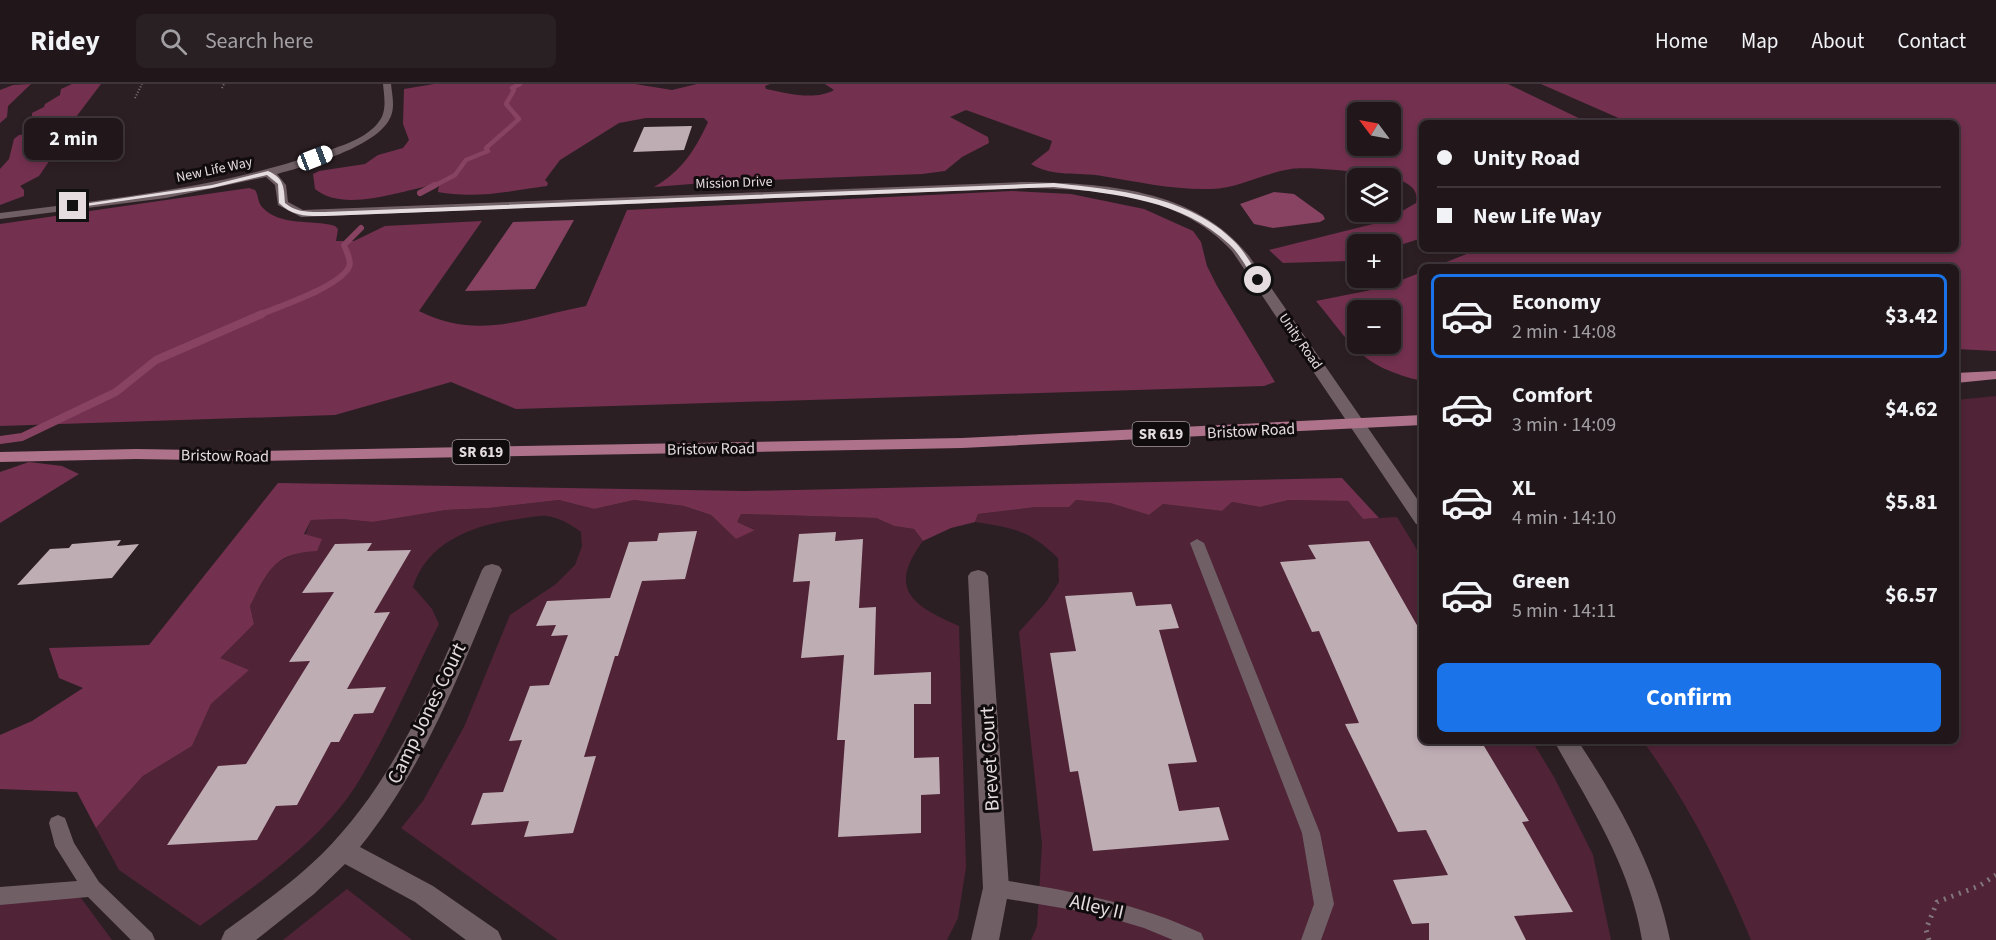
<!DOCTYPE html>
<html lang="en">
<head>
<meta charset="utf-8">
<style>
  body { margin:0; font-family:"Source Sans 3",sans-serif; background:#292024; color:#f1f3f6; height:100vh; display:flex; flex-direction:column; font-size:22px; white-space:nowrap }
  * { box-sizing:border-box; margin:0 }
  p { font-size:20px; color:#a29fa3 }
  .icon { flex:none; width:33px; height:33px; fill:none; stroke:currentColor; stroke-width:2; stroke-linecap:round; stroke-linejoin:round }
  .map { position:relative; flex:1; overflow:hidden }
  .drawer { position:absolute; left:1419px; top:180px; width:540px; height:480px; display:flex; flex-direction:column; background:#21171b; border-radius:9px; box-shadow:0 3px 9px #0003,0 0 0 2px #3e363a }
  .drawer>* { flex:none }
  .guide { position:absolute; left:1419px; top:36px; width:540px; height:132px; border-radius:9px; box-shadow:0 3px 9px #0003,0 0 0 2px #3e363a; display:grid; align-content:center; height:132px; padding:0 18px; background:#21171b }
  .needle { width:39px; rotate:302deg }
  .controls { position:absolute; left:1347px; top:18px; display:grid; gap:12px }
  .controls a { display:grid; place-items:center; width:54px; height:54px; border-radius:9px; background:#21171b; box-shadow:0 3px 9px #0003,0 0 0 2px #3e363a; font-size:30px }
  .end { position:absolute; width:27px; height:27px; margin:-14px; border:8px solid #e5dcdf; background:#111; box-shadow:0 0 0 3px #111 }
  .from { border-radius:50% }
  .bubble { position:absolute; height:42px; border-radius:9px; background:#21171b; box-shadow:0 3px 9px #0003,0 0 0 2px #3e363a; font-size:20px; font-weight:700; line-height:42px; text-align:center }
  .car { position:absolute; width:18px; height:36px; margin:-18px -9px; border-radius:8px; box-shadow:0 0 4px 2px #0007; background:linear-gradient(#fff 24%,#345 0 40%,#fff 0 76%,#345 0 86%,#fff 0) }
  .guide b { display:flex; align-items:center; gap:21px; height:57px; font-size:22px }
  .guide b+b { border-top:2px solid #3e363a }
  .guide i { width:15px; height:15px; background:#f1f3f6 }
  ul { padding:10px 0 0; list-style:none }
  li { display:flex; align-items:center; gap:18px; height:84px; margin:0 12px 9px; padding:0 6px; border:3px solid transparent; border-radius:9px }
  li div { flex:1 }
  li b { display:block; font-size:22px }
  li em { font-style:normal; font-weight:700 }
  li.active { border-color:#1a73e8 }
  li>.icon { width:54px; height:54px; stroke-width:1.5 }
  .primary-button { display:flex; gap:12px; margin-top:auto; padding:12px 18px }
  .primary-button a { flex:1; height:69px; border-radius:9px; background:#1a73e8; color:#fff; font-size:24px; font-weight:700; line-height:69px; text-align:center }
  header { display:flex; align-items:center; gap:36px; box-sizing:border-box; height:84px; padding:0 30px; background:#21171b; border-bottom:2px solid #3e363a }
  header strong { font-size:28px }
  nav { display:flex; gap:33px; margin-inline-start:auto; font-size:21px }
  .search { width:420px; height:54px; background:#292024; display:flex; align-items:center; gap:15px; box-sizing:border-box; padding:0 21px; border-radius:9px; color:#a29fa3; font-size:22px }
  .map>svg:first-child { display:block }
</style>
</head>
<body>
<header>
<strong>Ridey</strong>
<div class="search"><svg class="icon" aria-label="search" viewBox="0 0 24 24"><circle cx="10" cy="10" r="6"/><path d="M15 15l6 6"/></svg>Search here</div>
<nav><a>Home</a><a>Map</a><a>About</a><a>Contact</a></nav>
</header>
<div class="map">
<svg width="1996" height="856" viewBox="0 0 1996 856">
  <rect width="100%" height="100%" fill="#2c1f24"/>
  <path fill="#502337" d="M1996,312V856H1751C1722,786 1688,719 1643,657H1956V316Z
    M559,416L594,425L634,416L684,422L711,431L736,455L754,445L736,438L741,430L876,434L894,442L914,445L923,457C886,506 914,522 959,542L966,783L958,834L947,856H558L401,744L423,717L464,643L510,531L556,500L575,481L582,462L581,448C570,440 560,434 547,432C539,431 528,434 519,435C476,440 427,457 413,503L432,525L439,540C413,591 390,645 360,695C323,757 257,800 200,842L119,786L96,744L143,692L192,662L211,620L248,586L219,574L254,540L250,522L271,481L299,468L311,436L342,435L373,438L446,426L489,424Z
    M1076,416L1110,419L1149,431L1163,420L1222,427L1232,418L1260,423L1289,416L1348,417L1363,435L1397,433L1422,474V657H1532L1554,693L1593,771L1611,856H1031L1037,842L1042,760L1019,548L1046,518L1059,498L1058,474C1029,446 1014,444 975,438L978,430L1036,423H1068Z
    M347,805L412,856H283Z
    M62,813L81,814L112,856H0V820Z"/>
  <path fill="#73314f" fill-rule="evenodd" d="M31,0L8,22L7,33L0,39V6L13,1Z
    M72,0H101L73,37L43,43L32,42V29L44,23L45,20L60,11L61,5Z
    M434,0H635L672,6L697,0H770L765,2L766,5C786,9 815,17 834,6L825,0H1508L1589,39H1422V154L1391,164L1390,160H1358L1357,174L1349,177L1283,179L1269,166L1385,137L1416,119C1418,109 1414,103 1404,98C1388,90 1311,82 1291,85C1264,89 1239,104 1211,105C1173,106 1139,98 1102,92C1079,88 1051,93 1031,80L1049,66L1052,57L966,26L950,33L988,53L989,59L962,73L945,87L922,90L716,98L654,103C682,87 695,66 708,38L704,34H646L619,39L560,76L545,96L548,99L547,102C510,107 475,115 438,108L439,100C404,105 345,130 315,105L313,90L319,87L365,80L378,71L403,64L409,56L403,40L404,5ZM1390,28V62H1358V28Z
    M1541,0H1996V267L1956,265V183H1434L1479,165H1956V39H1630Z
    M65,46V54L39,92L20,102L24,106V112L0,121V85L9,75L14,55L19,51Z
    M249,104L255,106C259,112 257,117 262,123C280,143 312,135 335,142L338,145L336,157H354L385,142L482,137L419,227C479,257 524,234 586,222L627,126L1012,107L1071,110L1144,125L1193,147L1201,158L1207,182L1217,202L1275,298L1264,302L516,325L451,298L335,331L0,342V140Z
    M1422,188V297C1360,282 1354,263 1316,217L1381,204ZM1390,226V260H1358V226Z
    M29,378L62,382L79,390L0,439V388Z
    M1342,394L1379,434L1363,435L1348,417L1289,416L1260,423L1232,418L1222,427L1163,420L1149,431L1110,419L1076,416L1069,423H1036L978,430L975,438L951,444L923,457L914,445L894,442L876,434L741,430L737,438L755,446L736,455L711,431L684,422L634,416L594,425L559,416L489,424L446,426L373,438L342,435L311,436L304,450L322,455L317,467C273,469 268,487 250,522L254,540L220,574L249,586L211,620L192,662L143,692L96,744L77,708L0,705V651L32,637L83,604L59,594L49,564L149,561L278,399L745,407Z"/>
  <path fill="#874361" d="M1274,108L1294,110L1323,131L1325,135L1320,138L1273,144L1254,140L1240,120Z
    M574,136L535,205L465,207L513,138Z"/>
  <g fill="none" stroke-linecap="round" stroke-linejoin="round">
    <path stroke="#874361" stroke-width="4.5" d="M432,103L455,91L466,76L488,67L486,64L519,35L506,20L514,6L512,4L520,0"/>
    <path stroke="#874361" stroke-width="6" d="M420,109L435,101
      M259,231C280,222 339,203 349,183C352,177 346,167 344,161L361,144"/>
    <path stroke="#874361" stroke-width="8" d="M0,356L22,353L116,308L156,276L262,230"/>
  </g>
  <path fill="#bfadb4" d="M692,42L684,66L633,68L644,43Z
    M697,447L685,495L642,497L618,572H615L584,673L596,672L573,749L524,753L529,737L471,741L483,709L503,708L522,656L509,657L530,602L549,601L568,551L551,552L556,541L536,542L547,517L610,514L629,458L657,457L659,449Z
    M836,448L835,457L863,455L859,524L876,523L874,591L931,588V620H914V674L939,673L940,710L921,711V749L838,753L845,656H837L844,571L801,574L810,497L793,498L799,450Z
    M121,456L117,462L139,460L112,494L17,501L50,465L69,464L72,460Z
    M1369,457L1422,550V657H1481L1529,737L1522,738L1573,828L1514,832L1526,856H1429V839L1412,840L1393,796L1448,791L1426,746L1398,748L1345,640L1359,639L1319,547L1312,548L1280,478L1316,475L1308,461Z
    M372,459L367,467L411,466L374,529L390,528L347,605L386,603L373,629L354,630L339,658H331L297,721L276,722L257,756L167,761L218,682L246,680L310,577L289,578L334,508L302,509L335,460Z
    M1132,508L1136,522L1171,520L1179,544L1159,546L1197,678L1168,680L1179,727L1219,723L1229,756L1093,767L1078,687L1070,688L1050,569L1076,567L1065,512Z"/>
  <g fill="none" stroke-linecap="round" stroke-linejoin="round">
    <path stroke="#82777b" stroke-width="2" stroke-dasharray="1 2" stroke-linecap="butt" d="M222,4L224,0
      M135,14L142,0"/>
    <path stroke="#82777b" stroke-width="5" stroke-dasharray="2 6" stroke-linecap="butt" d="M1929,856L1926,845L1937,818L1979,802L1996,791"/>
    <path fill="#706066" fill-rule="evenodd" d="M1197,455L1204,459L1320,749L1334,820L1321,856H1301L1314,820L1302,749L1190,459Z
      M58,731L65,734L74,759L99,798L152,849L155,856H131L88,813L0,821V803L77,797L55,762L49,739L51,734Z
      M996,795C1067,806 1135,818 1201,849L1204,856H1173L1144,844L1097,830L996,813L989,810L986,804L989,798Z"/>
    <path fill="#706066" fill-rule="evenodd" d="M383,0H391C392,10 395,22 391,32C379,63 306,82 277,90L286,101L288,118L303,126L1022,98C1103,99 1195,104 1249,172L1422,422V442L1416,440L1232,167C1179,109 1096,105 1022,104L301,133L278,121L275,101L266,93L166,114L0,135V129C107,115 214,105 317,70C338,63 368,55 380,36C387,26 384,11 383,0Z
      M492,480L499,482L502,486C463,582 426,681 360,763L433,802L498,847L502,856H466L415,818L345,780L314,810L256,856H221L225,847C258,823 292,799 322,770C400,692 440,586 482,486L485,482Z
      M978,486L985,488L988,492L1009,804L999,856H971L983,804L968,492L971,488Z
      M1554,657H1578C1618,718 1656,784 1670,856H1642C1630,781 1590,722 1554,657Z"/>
    <path fill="#ae738b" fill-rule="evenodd" d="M1996,287V295L1956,299V289Z
      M1422,331V341L962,364L257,377L136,375L0,378V368L136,365L257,367L962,354Z"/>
  </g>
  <path fill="#e5dcdf" d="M268,87C284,94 284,103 285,119C297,129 310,128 325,128L1054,99C1115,106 1189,111 1235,158C1246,169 1253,184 1262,196L1256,198C1248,186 1240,170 1229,160C1182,116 1116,110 1054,103L325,132C308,132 293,133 279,119L278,100L267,91L212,104L73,124L70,122L212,101Z"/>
  <g text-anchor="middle" stroke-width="6" stroke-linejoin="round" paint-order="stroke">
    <g font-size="14" fill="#e5dcdf" stroke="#100b0d">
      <text transform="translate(214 85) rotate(-12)" y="5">New Life Way</text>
      <text transform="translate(734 98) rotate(-2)" y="5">Mission Drive</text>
      <text transform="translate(1301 257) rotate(55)" y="5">Unity Road</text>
    </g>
    <g fill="#100b0d" stroke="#a59da0" stroke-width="1.5">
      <rect x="1132.5" y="338" width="57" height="24" rx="4.5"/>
      <rect x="452.5" y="356" width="57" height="24" rx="4.5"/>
    </g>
    <g font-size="15" font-weight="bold" fill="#e5dcdf">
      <text x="1161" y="355">SR 619</text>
      <text x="481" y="373">SR 619</text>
    </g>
    <g font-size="16" fill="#e5dcdf" stroke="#100b0d">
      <text transform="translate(1251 346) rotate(-3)" y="6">Bristow Road</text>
      <text transform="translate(711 364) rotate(-1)" y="6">Bristow Road</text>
      <text transform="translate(225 371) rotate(1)" y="6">Bristow Road</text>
    </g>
    <g font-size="20" fill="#e5dcdf" stroke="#100b0d">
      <text transform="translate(426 629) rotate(-64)" y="7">Camp Jones Court</text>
      <text transform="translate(989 675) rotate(-93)" y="7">Brevet Court</text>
      <text transform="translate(1097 822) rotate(13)" y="7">Alley II</text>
    </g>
  </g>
</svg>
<div class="controls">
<a><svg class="needle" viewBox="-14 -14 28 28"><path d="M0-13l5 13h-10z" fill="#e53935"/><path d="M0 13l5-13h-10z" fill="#a29fa3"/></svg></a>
<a><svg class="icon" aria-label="layers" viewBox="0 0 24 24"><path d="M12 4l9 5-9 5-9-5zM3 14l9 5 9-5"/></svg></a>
<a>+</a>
<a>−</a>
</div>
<i class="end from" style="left:1258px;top:196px"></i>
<i class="end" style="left:73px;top:122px"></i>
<div class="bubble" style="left:24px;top:34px;width:99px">2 min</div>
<i class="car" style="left:315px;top:74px;rotate:69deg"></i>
<div class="guide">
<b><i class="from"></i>Unity Road</b>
<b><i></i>New Life Way</b>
</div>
<section class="drawer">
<ul>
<li class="active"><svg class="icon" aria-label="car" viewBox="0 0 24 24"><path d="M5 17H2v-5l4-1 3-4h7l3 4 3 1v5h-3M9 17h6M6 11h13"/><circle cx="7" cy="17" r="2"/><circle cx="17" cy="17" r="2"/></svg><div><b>Economy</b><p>2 min · 14:08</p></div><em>$3.42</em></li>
<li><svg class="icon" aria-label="car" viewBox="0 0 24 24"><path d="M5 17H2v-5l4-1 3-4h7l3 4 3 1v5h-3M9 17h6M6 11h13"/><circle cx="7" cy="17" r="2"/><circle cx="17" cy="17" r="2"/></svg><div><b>Comfort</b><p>3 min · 14:09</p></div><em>$4.62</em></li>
<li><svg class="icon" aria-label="car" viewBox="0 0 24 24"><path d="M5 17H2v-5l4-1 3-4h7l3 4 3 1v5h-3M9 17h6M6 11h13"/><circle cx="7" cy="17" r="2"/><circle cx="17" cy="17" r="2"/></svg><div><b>XL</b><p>4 min · 14:10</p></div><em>$5.81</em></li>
<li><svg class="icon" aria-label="car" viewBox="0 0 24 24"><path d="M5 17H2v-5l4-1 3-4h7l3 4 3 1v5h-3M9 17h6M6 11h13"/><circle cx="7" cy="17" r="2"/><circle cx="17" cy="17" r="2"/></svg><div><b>Green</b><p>5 min · 14:11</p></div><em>$6.57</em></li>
</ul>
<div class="primary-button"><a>Confirm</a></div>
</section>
</div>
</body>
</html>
